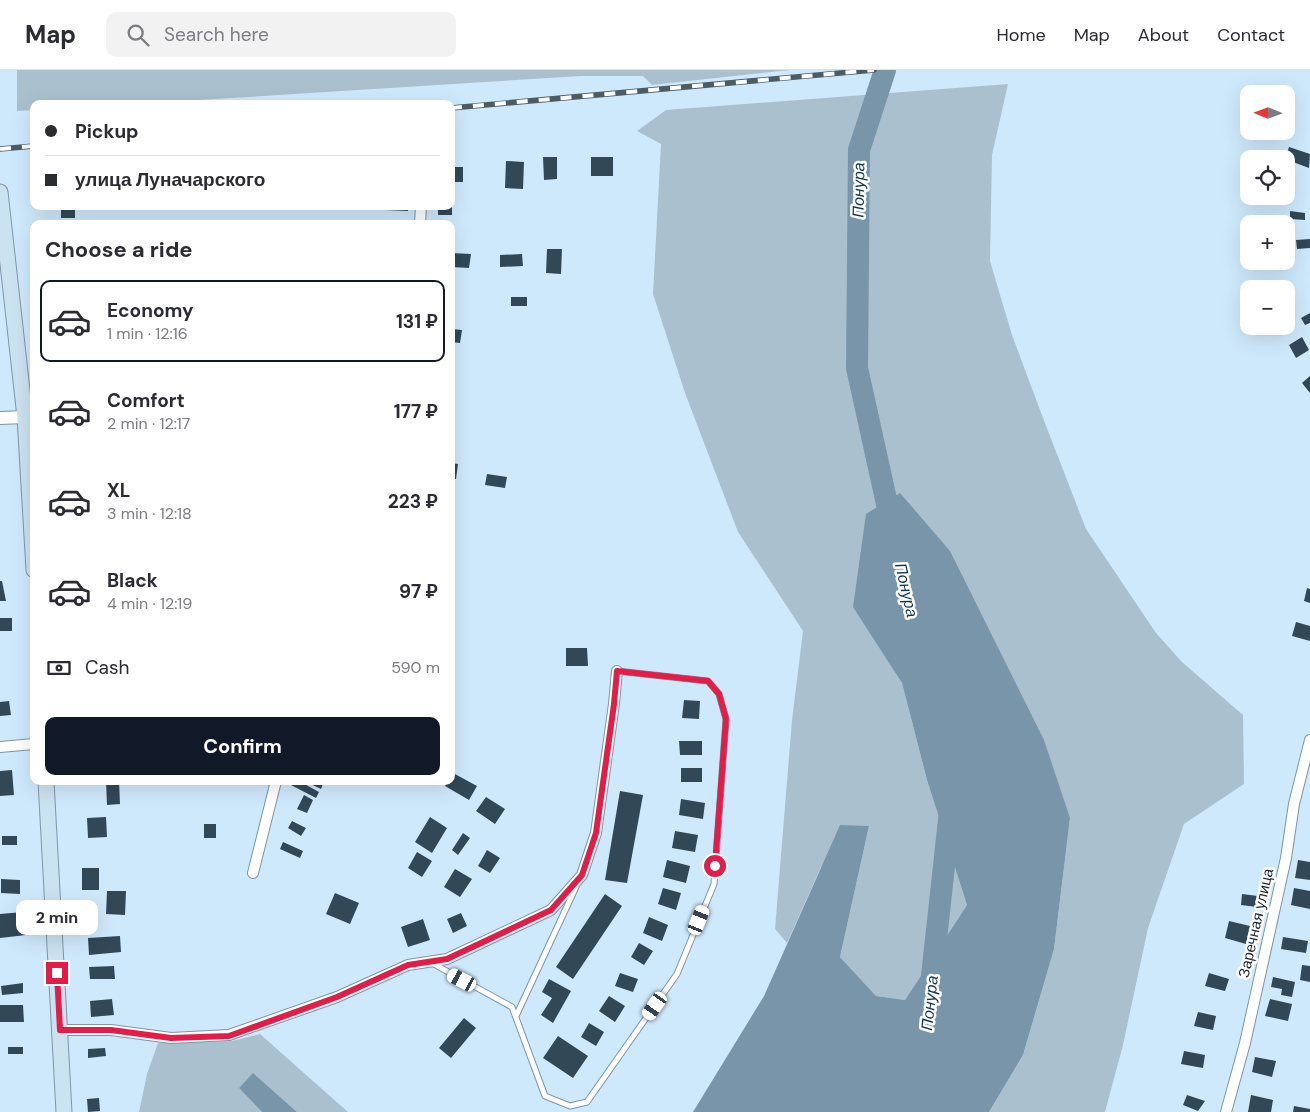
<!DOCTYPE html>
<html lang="en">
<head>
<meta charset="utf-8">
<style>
  body { margin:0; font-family:"DM Sans",sans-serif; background:#f2f2f3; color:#2b2b33; height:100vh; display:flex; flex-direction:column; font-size:19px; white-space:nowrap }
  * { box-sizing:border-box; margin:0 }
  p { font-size:16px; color:#7c7c81 }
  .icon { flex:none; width:28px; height:28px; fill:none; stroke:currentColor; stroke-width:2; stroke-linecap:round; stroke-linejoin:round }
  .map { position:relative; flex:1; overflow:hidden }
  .details { position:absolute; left:30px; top:150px; width:425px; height:565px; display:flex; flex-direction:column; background:#fff; border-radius:10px; box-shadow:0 5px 20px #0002 }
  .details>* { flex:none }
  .hud { position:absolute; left:30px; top:30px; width:425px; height:110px; border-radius:10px; box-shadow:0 5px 20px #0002; display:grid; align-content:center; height:110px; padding:0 15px; background:#fff }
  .needle { width:32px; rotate:271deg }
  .tools { position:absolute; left:1240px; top:15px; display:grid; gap:10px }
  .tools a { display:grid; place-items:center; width:55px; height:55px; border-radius:10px; background:#fff; box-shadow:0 5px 20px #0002; font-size:25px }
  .end { position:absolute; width:22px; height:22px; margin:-11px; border:6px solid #e11d48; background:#fff; box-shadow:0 0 0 2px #fff }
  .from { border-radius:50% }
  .bubble { position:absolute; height:35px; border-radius:10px; background:#fff; box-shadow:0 5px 20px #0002; font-size:16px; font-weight:700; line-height:35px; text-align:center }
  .car { position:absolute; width:15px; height:30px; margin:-15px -8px; border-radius:6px; box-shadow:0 0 4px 1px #0007; background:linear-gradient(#fff 24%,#345 0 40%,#fff 0 76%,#345 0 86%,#fff 0) }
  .hud b { display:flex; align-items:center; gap:18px; height:48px; font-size:19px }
  .hud b+b { border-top:1px solid #e1e1e2 }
  .hud i { width:12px; height:12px; background:#2b2b33 }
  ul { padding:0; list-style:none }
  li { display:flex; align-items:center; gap:15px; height:82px; margin:0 10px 8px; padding:0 5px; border:2px solid transparent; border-radius:10px }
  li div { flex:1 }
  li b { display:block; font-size:19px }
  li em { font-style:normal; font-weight:700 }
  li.selected { border-color:#111827 }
  li>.icon { width:45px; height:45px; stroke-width:1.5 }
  h2 { padding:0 15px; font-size:22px; line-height:60px }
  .pay { display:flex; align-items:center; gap:12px; height:55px; padding:0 15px; font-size:19px }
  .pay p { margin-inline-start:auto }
  .button { display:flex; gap:10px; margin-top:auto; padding:10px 15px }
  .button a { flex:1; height:58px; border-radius:10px; background:#111827; color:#fff; font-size:20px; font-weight:700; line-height:58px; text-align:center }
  header { display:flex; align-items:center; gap:30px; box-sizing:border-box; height:70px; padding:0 25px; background:#fff; border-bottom:1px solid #e1e1e2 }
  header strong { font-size:24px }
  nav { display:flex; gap:28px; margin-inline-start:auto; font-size:18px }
  .search { width:350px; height:45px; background:#f2f2f3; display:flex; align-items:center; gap:12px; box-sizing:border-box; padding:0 18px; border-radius:10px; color:#7c7c81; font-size:19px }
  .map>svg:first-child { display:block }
</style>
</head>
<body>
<header>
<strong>Map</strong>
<div class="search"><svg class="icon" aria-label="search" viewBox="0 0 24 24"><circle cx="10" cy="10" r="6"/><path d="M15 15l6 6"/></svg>Search here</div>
<nav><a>Home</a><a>Map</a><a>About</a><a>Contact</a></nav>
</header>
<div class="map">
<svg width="1310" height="1042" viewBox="0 0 1310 1042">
  <rect width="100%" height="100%" fill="#cfe9fc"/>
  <path fill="#abc0cf" d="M17,0H790L652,15L643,6H581L135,34H34V40L17,41Z
    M1008,14L992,85L990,191L1012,265L1043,348L1086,459L1156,563L1182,592L1243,645L1244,714L1184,754L1148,858L1123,975L1105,1042H989L1023,985L1054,879L1070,748L879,576L902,613L927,710L967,835L905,930L876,926L840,887L869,756L821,797L787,873L775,859L792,650L803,561L738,462L685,323L653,224L661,74L637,61L666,40Z
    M260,964L348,1042H297L253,1004L239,1018L262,1042H139L147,1004L158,973L232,971Z"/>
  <path fill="#7895a9" d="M900,423L950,481L1044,670L1070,748L1054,879L1023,985L989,1042H693L764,926L840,755L869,756L840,887L876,926L905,930L967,835L927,710L902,613L853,537L866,444Z
    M253,1003L297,1042H262L239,1018Z"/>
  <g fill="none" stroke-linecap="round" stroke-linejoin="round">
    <path stroke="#7895a9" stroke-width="22" d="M885,0L859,80L857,298L893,461
      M931,915L950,741"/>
  </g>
  <path fill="#324857" d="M1289,77L1310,84L1309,98L1285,89Z
    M543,87H557V109L544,110Z
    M591,87H613V106H591Z
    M506,91L524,92L523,119L505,118Z
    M451,97H463V112H451Z
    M61,136H75V148H61Z
    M384,136H408V141L384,140Z
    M438,136H452V145H438Z
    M1290,141L1305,143V150L1290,149Z
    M1310,169V178L1297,179L1296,170Z
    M547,179H562L561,204L546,203Z
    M451,183L471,184L469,198L451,197Z
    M522,184L523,196L500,197V185Z
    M511,227H527V236H511Z
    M1310,243V253L1305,255L1301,248Z
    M451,259L462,260L460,273L451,272Z
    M1302,267L1309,280L1296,288L1289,275Z
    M1310,306V323L1302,313Z
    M451,393L458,394L456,409H451Z
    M487,404L507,407L505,418L485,415Z
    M0,511H2L6,531H0Z
    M1307,518L1310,519V533L1304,531Z
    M0,548H12V561H0Z
    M1296,552L1310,556V571L1292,566Z
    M566,578H587L588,596H566Z
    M684,630L700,631L699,649L682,648Z
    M9,631L11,645L0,646V632Z
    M679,671H702V685H680Z
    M681,698H702V712H681Z
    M12,700L14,725L0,726V701Z
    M453,703L477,716L469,730L445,716L448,711H451Z
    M106,711H119L120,734L107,735Z
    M291,711H299L319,722L316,728L289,714Z
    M304,711H324L321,719Z
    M620,721L643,725L627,813L605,810Z
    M304,725L313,730L307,743L297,739Z
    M486,727L505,739L495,754L476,741Z
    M681,729L705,733L703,749L679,745Z
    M106,747L107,767L88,768L87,748Z
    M430,747L447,758L432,783L415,772Z
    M292,751L306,758L301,766L288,758Z
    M204,754H216V768H204Z
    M675,761L698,765L695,782L672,778Z
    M463,763L470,768L458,785L452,780Z
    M2,766H17V775H2Z
    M283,772L303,781L300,788L280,779Z
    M487,780L500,788L490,803L478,796Z
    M417,782L432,791L422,807L408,798Z
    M667,790L690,796L686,813L663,807Z
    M1298,790L1310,792V810L1295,808Z
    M82,798H99V820H82Z
    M455,799L472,809L460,827L444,817Z
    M1,809L20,810V824L1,823Z
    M663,818L681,823L676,840L658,834Z
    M1294,818L1310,821V839L1291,835Z
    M107,821H126L125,845L106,844Z
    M335,823L359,833L350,854L326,844Z
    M605,824L622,836L573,909L556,897Z
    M1242,824L1258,826L1257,837L1241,835Z
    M23,842L26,865L0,868V844Z
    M461,843L467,856L453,863L447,849Z
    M649,847L668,855L662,871L643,863Z
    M423,849L430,870L408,877L401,857Z
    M1229,851L1250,856L1246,874L1225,868Z
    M120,866L121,882L89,885L88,868Z
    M1283,867L1308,871L1306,883L1281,879Z
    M639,873L653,881L644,895L631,887Z
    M1302,895L1310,896V912L1300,910Z
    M114,896L115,909H90L89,897Z
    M620,903L638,909L633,922L615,916Z
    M1209,903L1229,909L1225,921L1205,916Z
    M1273,907L1295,912L1292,927L1281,925L1282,919L1271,917Z
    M549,909L571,921L553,953L541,945L552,928L542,922Z
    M23,913V923L2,925L1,916Z
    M609,926L625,936L615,952L599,941Z
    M112,929L114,945L91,947L90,931Z
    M1270,929L1292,934L1288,951L1265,946Z
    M0,935H23L24,952H0Z
    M1198,942L1216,946L1213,960L1194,956Z
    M464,948L476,958L451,988L439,978Z
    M589,953L604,962L596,976L581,967Z
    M558,966L588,986L573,1008L543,988Z
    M8,977H23V984H8Z
    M105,978L106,986L88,988V979Z
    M1184,981L1205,985L1203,998L1181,994Z
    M1255,987L1276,991L1272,1007L1252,1002Z
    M1187,1025L1205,1031L1198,1041L1183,1035Z
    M1251,1025L1273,1030L1271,1042H1248Z
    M99,1028L100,1041L88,1042L87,1029Z
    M1294,1036L1310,1039V1042H1293Z"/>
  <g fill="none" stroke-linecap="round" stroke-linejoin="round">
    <g stroke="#7d96a7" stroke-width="7">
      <path id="service" d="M432,893L512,937L545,1026L570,1036L587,1032L677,904L714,814L726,649L719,624L708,611L617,601
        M516,946L576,817"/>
    </g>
    <g stroke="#7d96a7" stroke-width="12">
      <path id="minor" d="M420,154L421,136
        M0,677L34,674
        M253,803L276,711
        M60,960H111L171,968L229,965L337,927L408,895L447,889L551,840L582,805L596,763L614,634L617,601
        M1226,1042L1245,973L1286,788L1294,734L1310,670"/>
    </g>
    <g stroke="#7d96a7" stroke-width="14">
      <path id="tertiary" d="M0,348L25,347"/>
    </g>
    <g stroke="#7d96a7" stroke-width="17">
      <path id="secondary" d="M0,122L25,347L34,500
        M46,711L64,1042"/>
    </g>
    <use href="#service" stroke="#fff" stroke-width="5"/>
    <use href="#minor" stroke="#fff" stroke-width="10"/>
    <use href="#tertiary" stroke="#fff" stroke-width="12"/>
    <use href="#secondary" stroke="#cbe2f0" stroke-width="15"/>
    <g stroke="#4d5b65" stroke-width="5.5">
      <path id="rail" d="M451,38L874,0
        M0,79L34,76"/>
    </g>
    <use href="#rail" stroke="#fff" stroke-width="4" stroke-dasharray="11" stroke-linecap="butt"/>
  </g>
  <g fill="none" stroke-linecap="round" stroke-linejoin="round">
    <path stroke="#e11d48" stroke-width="6" d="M57,903L60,960H111L171,968L229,966L337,927L408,895L447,889L551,840L582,805L596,763L614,634L617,601L708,611L719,624L726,649L715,796"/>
  </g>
  <g text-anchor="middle" stroke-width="5" stroke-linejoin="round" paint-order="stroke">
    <g font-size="15" fill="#1f292f" stroke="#fff">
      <text transform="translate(1256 853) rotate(-77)" y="5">Заречная улица</text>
    </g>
    <g font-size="16" font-style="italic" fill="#0f374d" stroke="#fff">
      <text transform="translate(858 120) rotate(-89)" y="6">Понура</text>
      <text transform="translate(907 520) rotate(77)" y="6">Понура</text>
      <text transform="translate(929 933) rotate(-84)" y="6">Понура</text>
    </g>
  </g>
</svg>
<div class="tools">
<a><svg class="needle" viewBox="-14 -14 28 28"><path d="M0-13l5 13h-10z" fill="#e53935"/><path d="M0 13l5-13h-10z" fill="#7c7c81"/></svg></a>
<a><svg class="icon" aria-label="locate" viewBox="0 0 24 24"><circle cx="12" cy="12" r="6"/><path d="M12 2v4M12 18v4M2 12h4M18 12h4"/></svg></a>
<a>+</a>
<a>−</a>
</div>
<i class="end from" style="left:715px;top:796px"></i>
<i class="end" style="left:57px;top:903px"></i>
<div class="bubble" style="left:16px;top:830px;width:82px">2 min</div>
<i class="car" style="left:699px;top:850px;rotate:22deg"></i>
<i class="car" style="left:462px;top:910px;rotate:298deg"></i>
<i class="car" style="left:655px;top:936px;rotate:215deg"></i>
<div class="hud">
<b><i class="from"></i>Pickup</b>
<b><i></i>улица Луначарского</b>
</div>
<section class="details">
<h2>Choose a ride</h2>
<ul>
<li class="selected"><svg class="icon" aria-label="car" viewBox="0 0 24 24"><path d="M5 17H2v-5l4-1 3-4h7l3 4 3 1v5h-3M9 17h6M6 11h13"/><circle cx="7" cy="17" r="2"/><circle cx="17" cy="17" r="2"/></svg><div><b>Economy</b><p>1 min · 12:16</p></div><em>131 ₽</em></li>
<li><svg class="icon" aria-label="car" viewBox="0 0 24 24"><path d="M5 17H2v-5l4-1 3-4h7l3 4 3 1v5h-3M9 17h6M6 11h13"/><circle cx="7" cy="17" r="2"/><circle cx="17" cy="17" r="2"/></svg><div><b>Comfort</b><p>2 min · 12:17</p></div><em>177 ₽</em></li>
<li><svg class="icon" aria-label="car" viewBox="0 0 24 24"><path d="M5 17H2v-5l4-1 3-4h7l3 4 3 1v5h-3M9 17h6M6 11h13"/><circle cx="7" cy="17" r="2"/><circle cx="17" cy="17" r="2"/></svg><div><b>XL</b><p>3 min · 12:18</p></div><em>223 ₽</em></li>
<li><svg class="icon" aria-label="car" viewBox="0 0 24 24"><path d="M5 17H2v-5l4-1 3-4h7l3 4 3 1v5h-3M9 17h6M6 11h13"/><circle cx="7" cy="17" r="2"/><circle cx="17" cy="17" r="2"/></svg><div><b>Black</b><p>4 min · 12:19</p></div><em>97 ₽</em></li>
</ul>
<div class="pay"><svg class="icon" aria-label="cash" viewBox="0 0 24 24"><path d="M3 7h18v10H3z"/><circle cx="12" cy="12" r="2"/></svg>Cash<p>590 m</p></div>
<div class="button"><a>Confirm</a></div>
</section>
</div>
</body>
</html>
